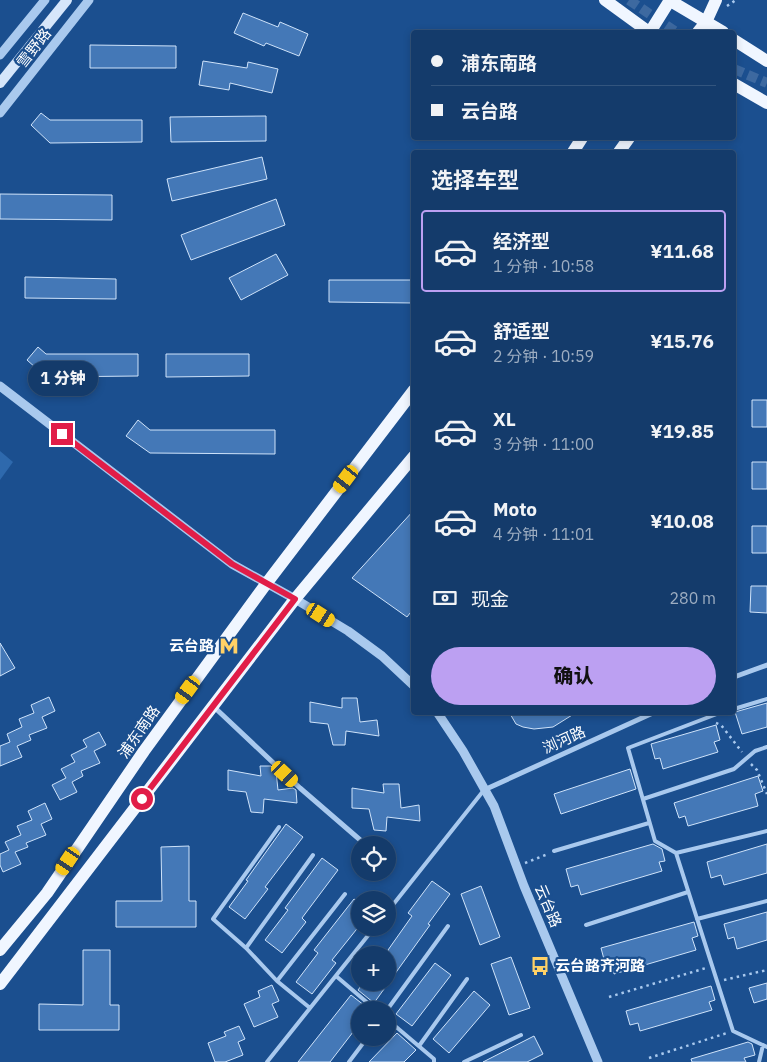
<!DOCTYPE html>
<html lang="zh">
<head>
<meta charset="utf-8">
<style>
  body { margin:0; font-family:"IBM Plex Sans","Noto Sans SC",sans-serif; background:#214673; color:#f1f3f6; height:100vh; display:flex; flex-direction:column; font-size:19px; white-space:nowrap }
  * { box-sizing:border-box; margin:0 }
  p { font-size:16px; color:#9dadc1 }
  .icon { flex:none; width:28px; height:28px; fill:none; stroke:currentColor; stroke-width:2; stroke-linecap:round; stroke-linejoin:round }
  .map { position:relative; flex:1; overflow:hidden }
  .sheet { position:absolute; left:411px; top:150px; width:325px; height:565px; display:flex; flex-direction:column; background:#143b6b; border-radius:5px; box-shadow:0 2px 8px #0003,0 0 0 1px #33557e }
  .sheet>* { flex:none }
  .top-card { position:absolute; left:411px; top:30px; width:325px; height:110px; border-radius:5px; box-shadow:0 2px 8px #0003,0 0 0 1px #33557e; display:grid; align-content:center; height:110px; padding:0 20px; background:#143b6b }
  .tools { position:absolute; left:351px; top:836px; display:grid; gap:10px }
  .tools a { display:grid; place-items:center; width:45px; height:45px; border-radius:50%; background:#143b6b; box-shadow:0 2px 8px #0003,0 0 0 1px #33557e; font-size:25px }
  .end { position:absolute; width:22px; height:22px; margin:-11px; border:6px solid #e11d48; background:#fff; box-shadow:0 0 0 2px #fff }
  .from { border-radius:50% }
  .bubble { position:absolute; height:35px; border-radius:18px; background:#143b6b; box-shadow:0 2px 8px #0003,0 0 0 1px #33557e; font-size:16px; font-weight:800; line-height:35px; text-align:center }
  .car { position:absolute; width:15px; height:30px; margin:-15px -8px; border-radius:6px; box-shadow:0 0 4px 1px #0007; background:linear-gradient(#f5c518 24%,#345 0 40%,#f5c518 0 76%,#345 0 86%,#f5c518 0) }
  .top-card b { display:flex; align-items:center; gap:18px; height:48px; font-size:19px }
  .top-card b+b { border-top:1px solid #33557e }
  .top-card i { width:12px; height:12px; background:#f1f3f6 }
  ul { padding:0; list-style:none }
  li { display:flex; align-items:center; gap:15px; height:82px; margin:0 10px 8px; padding:0 10px; border:2px solid transparent; border-radius:5px }
  li div { flex:1 }
  li b { display:block; font-size:19px }
  li em { font-style:normal; font-weight:800 }
  li.selected { border-color:#bca0f2 }
  li>.icon { width:45px; height:45px; stroke-width:1.5 }
  h2 { padding:0 20px; font-size:22px; line-height:60px }
  .pay { display:flex; align-items:center; gap:12px; height:55px; padding:0 20px; font-size:19px }
  .pay p { margin-inline-start:auto }
  .primary-button { display:flex; gap:10px; margin-top:auto; padding:10px 20px }
  .primary-button a { flex:1; height:58px; border-radius:30px; background:#bca0f2; color:#111; font-size:20px; font-weight:800; line-height:58px; text-align:center }
  .map>svg:first-child { display:block }
</style>
</head>
<body>
<div class="map">
<svg width="767" height="1062" viewBox="0 0 767 1062">
  <rect width="100%" height="100%" fill="#1b4f8f"/>
  <path fill="#2e69ad" d="M0,451L13,462L0,480Z"/>
  <path fill="#4478b7" stroke="#cfe3fa" d="M243,13L278,27L280,22L308,34L299,56L266,43L264,46L234,33Z
    M90,45L176,46V68H90Z
    M203,61L247,68L248,62L278,69L272,93L230,83L229,90L199,85Z
    M41,113L50,120H142V142L50,143L31,125Z
    M266,116V141L171,142L170,117Z
    M262,157L267,179L172,201L167,179Z
    M0,194L112,195V220L0,219Z
    M276,199L285,225L191,260L181,235Z
    M276,254L288,275L241,300L229,278Z
    M25,277L116,279V299L25,298Z
    M329,280H414V303L329,302Z
    M38,347L46,354H138V376L46,377L27,360Z
    M166,354H249V376L166,377Z
    M752,400H767V427H752Z
    M138,420L150,430H275V454L150,453L126,436Z
    M752,462H767V489H752Z
    M414,510V608L407,617L352,578Z
    M752,526H767V553H752Z
    M751,586H767V613L750,612Z
    M0,643L15,668L0,676Z
    M49,697L55,711L42,717L47,728L29,735L31,740L17,746L22,757L0,766V746L10,742L7,734L22,727L19,719L34,713L31,705Z
    M342,698H357L360,722L377,720L379,736L346,731L345,745H333L328,724L310,722V702L342,708Z
    M767,703V727L742,734L735,712Z
    M509,712H577L553,727L534,729L523,727L516,724Z
    M716,725L720,740L714,742L718,752L663,769L660,758L655,759L651,744Z
    M99,732L106,745L94,751L100,763L81,771L83,776L72,782L77,792L60,800L52,785L66,778L61,769L75,762L71,755L87,747L83,740Z
    M260,766H271L276,771L278,790L293,788L296,790L297,803L264,799L263,813L251,812L246,792L228,790V770L261,776Z
    M630,769L636,789L561,814L554,794Z
    M758,776L763,791L755,794L758,806L688,826L685,816L679,818L674,803Z
    M383,784H399L401,808L419,805L420,821L387,817L386,831L374,830L369,809L352,808V788L384,793Z
    M45,803L52,819L41,824L46,835L26,843L28,847L15,852L21,864L3,872L0,865V854L9,850L5,842L21,835L17,826L32,820L28,811Z
    M286,824L303,837L265,887L268,889L245,919L229,907L248,881L246,880Z
    M653,844L662,849L665,861L659,862L662,871L581,895L578,885L571,887L566,869Z
    M767,844V873L724,885L721,875L711,878L707,862Z
    M189,846V901H196V927H116V901H162L161,847Z
    M322,858L338,870L302,918L306,922L282,953L265,940L288,910L285,908Z
    M432,881L450,894L428,924L430,925L374,1003L358,990L364,982H388V950L412,916L408,913Z
    M481,886L500,937L480,945L461,894Z
    M354,899L360,903V925L332,960L336,963L312,994L296,982L318,953L314,950Z
    M767,912V940L737,949L734,937L728,939L724,924Z
    M694,922L698,936L692,938L696,950L614,974L610,961L605,963L601,948Z
    M83,950H110V1005H119V1030H39V1004L83,1005Z
    M511,957L530,1008L509,1015L491,964Z
    M435,963L451,975L412,1026L396,1014Z
    M767,983V999L754,1003L749,988Z
    M272,985L279,1001L272,1004L278,1017L254,1027L244,1004L260,997L258,991Z
    M711,986L715,1000L709,1002L712,1010L640,1031L638,1023L630,1025L626,1011Z
    M474,991L490,1005L449,1053L433,1039Z
    M351,995L369,1009L360,1010V1023L330,1062H298Z
    M239,1026L245,1039L238,1042L243,1055L225,1062H215L208,1043L226,1036L224,1032Z
    M397,1033L416,1050L404,1062H369Z
    M534,1036L543,1054L527,1062H483Z
    M748,1042L752,1044L755,1055L744,1058L746,1062H692L691,1059Z"/>
  <g fill="none" stroke-linecap="round" stroke-linejoin="round">
    <path stroke="#3d69a0" stroke-width="10" stroke-dasharray="10 5" stroke-linecap="butt" d="M629,0L676,32
      M734,69L767,83"/>
    <path stroke="#a9c9ee" stroke-width="2.5" stroke-dasharray="2.5 4" stroke-linecap="butt" d="M727,6L736,0
      M716,723L721,725L742,752
      M751,764L757,770L767,794
      M525,863L548,854
      M724,980L767,970
      M609,997L706,968
      M649,1058L727,1033"/>
    <path stroke="#a9c9ee" stroke-width="4" d="M734,709L767,699
      M643,799L734,769L755,751L767,747
      M767,831L676,853L733,1031L767,1047
      M554,851L649,823
      M676,853L655,841L628,748L722,712
      M388,911L484,790
      M697,919L767,901
      M586,925L688,892
      M246,948L313,855
      M336,976L376,1010
      M277,981L246,948L213,919L279,827
      M310,1008L277,981L345,894
      M387,1010L448,926
      M388,1020L434,1059V1062
      M419,1046L467,979
      M267,1062L374,928
      M349,1062L367,1038
      M464,1062L521,1035
      M759,1062L763,1045"/>
    <path stroke="#a9c9ee" stroke-width="5" d="M734,677L767,665
      M213,706L300,788L366,845
      M484,790L655,712"/>
    <path stroke="#a9c9ee" stroke-width="9" d="M0,55L45,0
      M0,113L89,0
      M0,386L232,564L295,599L348,631L382,656L414,686
      M437,712L463,751L494,806L524,886L598,1062"/>
    <path stroke="#d6e6fa" stroke-width="10" d="M0,83L67,0"/>
    <path stroke="#f0f6ff" stroke-width="12" d="M605,0L649,32
      M669,0L723,32
      M650,32L670,0
      M698,32L706,22L716,0
      M734,40L767,61
      M734,84L767,103
      M573,152L582,138
      M619,152L629,138
      M0,950L47,893L144,751L266,584L414,390
      M0,984L295,599L414,456"/>
  </g>
  <g fill="none" stroke-linecap="round" stroke-linejoin="round">
    <path stroke="#e11d48" stroke-width="6" d="M62,434L232,564L295,599L142,799"/>
  </g>
  <defs>
    <g id="metro-bare" transform="scale(1.5)"><path d="M-5.5 5V-5H-3L0 0L3-5H5.5V5H3V-.5L0 4L-3-.5V5Z" fill="#ffd166" stroke="#1b4f8f" stroke-width="2.5" paint-order="stroke"/></g>
    <g id="bus-bare" transform="scale(1.5)"><path d="M-5-6H5V4H4V6H2V4H-2V6H-4V4H-5ZM-3.5-4V0h7V-4ZM-3.5 1.2v1.5H-2V1.2ZM2 1.2v1.5H3.5V1.2Z" fill="#ffd166" stroke="#1b4f8f" stroke-width="2.5" paint-order="stroke"/></g>
  </defs>
  <g fill-rule="evenodd">
    <use href="#metro-bare" x="229" y="646"/>
    <use href="#bus-bare" x="540" y="966"/>
  </g>
  <g text-anchor="middle" stroke-width="4.5" stroke-linejoin="round" paint-order="stroke">
    <g font-size="15" fill="#fff" stroke="#1b4f8f">
      <text transform="translate(34 48) rotate(-52)" y="5">雪野路</text>
      <text transform="translate(139 732) rotate(-55)" y="5">浦东南路</text>
      <text transform="translate(564 740) rotate(-24)" y="5">浏河路</text>
      <text transform="translate(548 906) rotate(67)" y="5">云台路</text>
    </g>
    <g font-size="15" font-weight="bold" fill="#fff" stroke="#1b4f8f" text-anchor="end">
      <text x="214" y="651">云台路</text>
      <text x="555" y="971" text-anchor="start">云台路齐河路</text>
    </g>
  </g>
</svg>
<div class="tools">
<a><svg class="icon" aria-label="locate" viewBox="0 0 24 24"><circle cx="12" cy="12" r="6"/><path d="M12 2v4M12 18v4M2 12h4M18 12h4"/></svg></a>
<a><svg class="icon" aria-label="layers" viewBox="0 0 24 24"><path d="M12 4l9 5-9 5-9-5zM3 14l9 5 9-5"/></svg></a>
<a>+</a>
<a>−</a>
</div>
<i class="end from" style="left:142px;top:799px"></i>
<i class="end" style="left:62px;top:434px"></i>
<div class="bubble" style="left:28px;top:361px;width:70px">1 分钟</div>
<i class="car" style="left:346px;top:479px;rotate:217deg"></i>
<i class="car" style="left:321px;top:615px;rotate:122deg"></i>
<i class="car" style="left:188px;top:690px;rotate:216deg"></i>
<i class="car" style="left:285px;top:774px;rotate:133deg"></i>
<i class="car" style="left:68px;top:861px;rotate:214deg"></i>
<div class="top-card">
<b><i class="from"></i>浦东南路</b>
<b><i></i>云台路</b>
</div>
<section class="sheet">
<h2>选择车型</h2>
<ul>
<li class="selected"><svg class="icon" aria-label="car" viewBox="0 0 24 24"><path d="M5 17H2v-5l4-1 3-4h7l3 4 3 1v5h-3M9 17h6M6 11h13"/><circle cx="7" cy="17" r="2"/><circle cx="17" cy="17" r="2"/></svg><div><b>经济型</b><p>1 分钟 · 10:58</p></div><em>¥11.68</em></li>
<li><svg class="icon" aria-label="car" viewBox="0 0 24 24"><path d="M5 17H2v-5l4-1 3-4h7l3 4 3 1v5h-3M9 17h6M6 11h13"/><circle cx="7" cy="17" r="2"/><circle cx="17" cy="17" r="2"/></svg><div><b>舒适型</b><p>2 分钟 · 10:59</p></div><em>¥15.76</em></li>
<li><svg class="icon" aria-label="car" viewBox="0 0 24 24"><path d="M5 17H2v-5l4-1 3-4h7l3 4 3 1v5h-3M9 17h6M6 11h13"/><circle cx="7" cy="17" r="2"/><circle cx="17" cy="17" r="2"/></svg><div><b>XL</b><p>3 分钟 · 11:00</p></div><em>¥19.85</em></li>
<li><svg class="icon" aria-label="car" viewBox="0 0 24 24"><path d="M5 17H2v-5l4-1 3-4h7l3 4 3 1v5h-3M9 17h6M6 11h13"/><circle cx="7" cy="17" r="2"/><circle cx="17" cy="17" r="2"/></svg><div><b>Moto</b><p>4 分钟 · 11:01</p></div><em>¥10.08</em></li>
</ul>
<div class="pay"><svg class="icon" aria-label="cash" viewBox="0 0 24 24"><path d="M3 7h18v10H3z"/><circle cx="12" cy="12" r="2"/></svg>现金<p>280 m</p></div>
<div class="primary-button"><a>确认</a></div>
</section>
</div>
</body>
</html>
